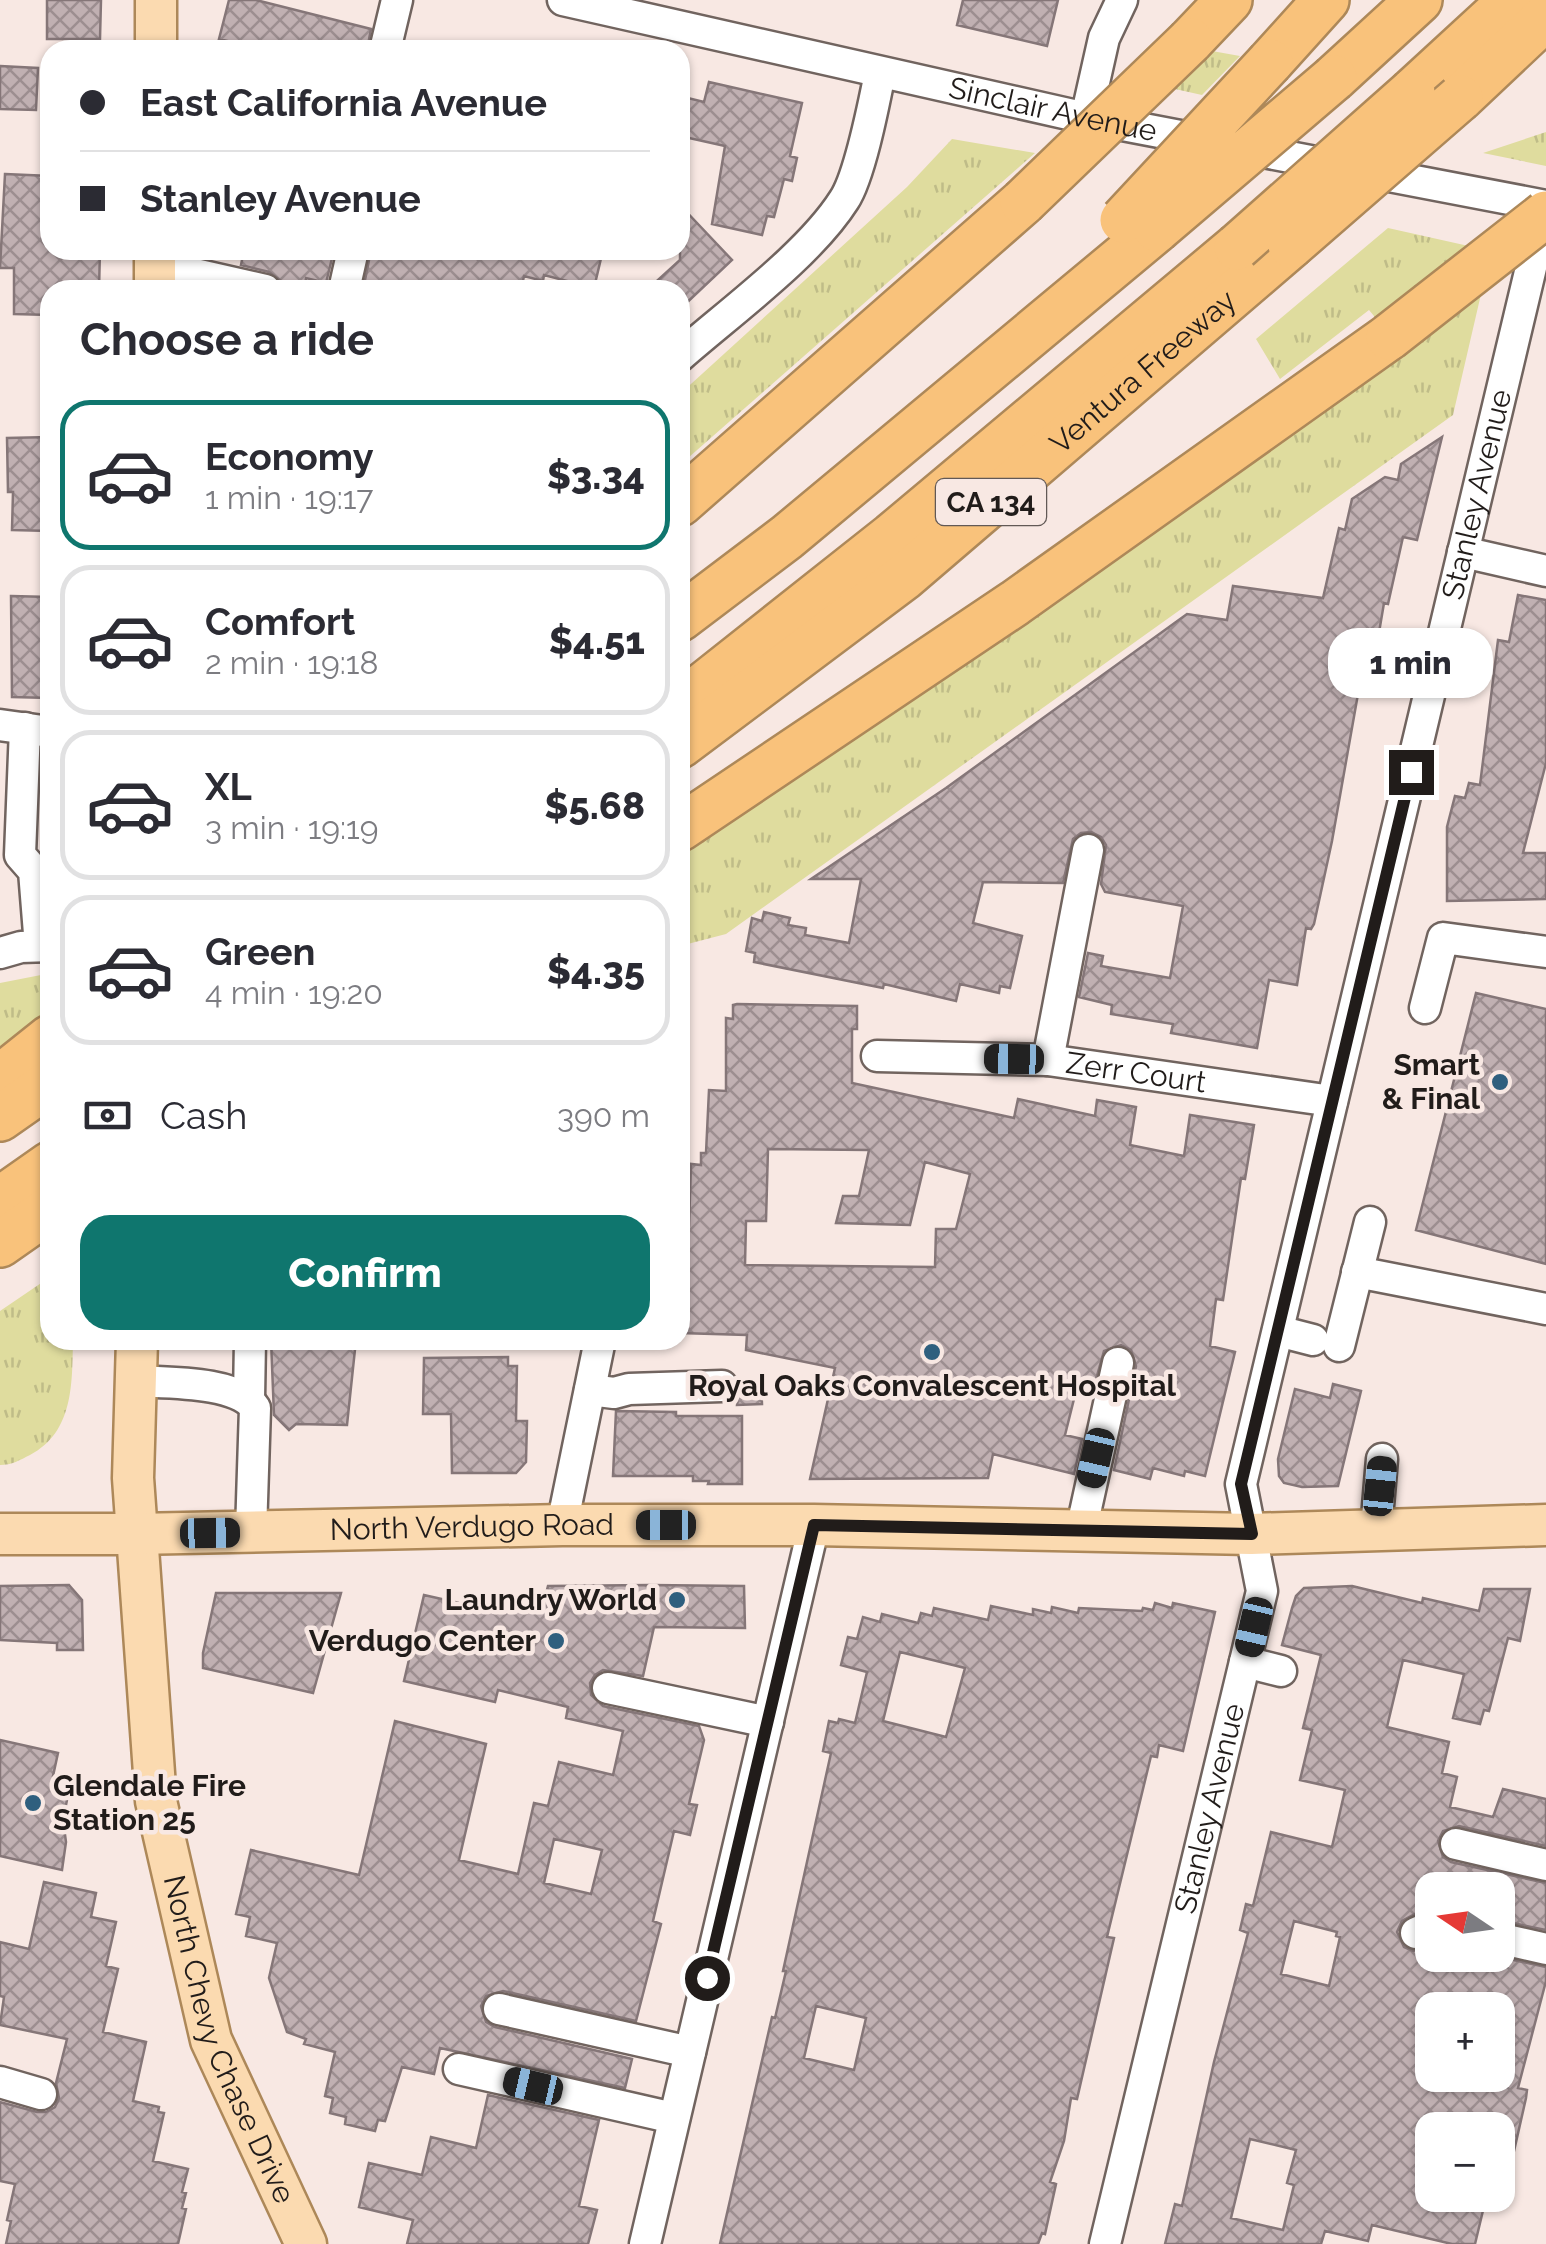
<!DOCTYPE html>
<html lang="en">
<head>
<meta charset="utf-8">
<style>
  body { margin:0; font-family:Raleway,sans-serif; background:#f7f7f7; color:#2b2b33; height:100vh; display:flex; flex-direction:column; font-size:38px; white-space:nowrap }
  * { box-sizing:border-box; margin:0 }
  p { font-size:32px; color:#7c7c81 }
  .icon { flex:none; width:55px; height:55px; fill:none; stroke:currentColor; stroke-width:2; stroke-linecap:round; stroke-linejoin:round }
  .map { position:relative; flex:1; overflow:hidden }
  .side { position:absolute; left:40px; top:280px; width:650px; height:1070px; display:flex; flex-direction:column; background:#fff; border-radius:30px; box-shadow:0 2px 8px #0004 }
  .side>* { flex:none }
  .hud { position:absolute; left:40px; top:40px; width:650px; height:220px; border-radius:30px; box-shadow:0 2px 8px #0004; display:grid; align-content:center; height:220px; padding:0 40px; background:#fff }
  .needle { width:65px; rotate:283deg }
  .buttons { position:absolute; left:1415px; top:1872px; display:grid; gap:20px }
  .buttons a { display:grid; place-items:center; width:100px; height:100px; border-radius:20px; background:#fff; box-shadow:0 2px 8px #0004; font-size:50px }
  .end { position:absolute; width:45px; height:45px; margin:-22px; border:12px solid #211c1a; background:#fff; box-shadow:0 0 0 5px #fff }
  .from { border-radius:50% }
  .bubble { position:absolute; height:70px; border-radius:30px; background:#fff; box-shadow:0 2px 8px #0004; font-size:32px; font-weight:800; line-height:70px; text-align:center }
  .car { position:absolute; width:30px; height:60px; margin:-30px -15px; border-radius:12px; box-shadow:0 0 8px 2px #0007; background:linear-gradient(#222 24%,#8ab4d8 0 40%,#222 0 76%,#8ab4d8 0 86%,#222 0) }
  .hud b { display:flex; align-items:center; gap:35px; height:95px; font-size:38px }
  .hud b+b { border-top:2px solid #e1e1e2 }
  .hud i { width:25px; height:25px; background:#2b2b33 }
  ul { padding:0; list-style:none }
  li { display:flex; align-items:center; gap:30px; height:150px; margin:0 20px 15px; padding:0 20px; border:5px solid #e1e1e2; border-radius:30px }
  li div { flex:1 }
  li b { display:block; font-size:38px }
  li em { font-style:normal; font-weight:800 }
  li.current { border-color:#0f766e }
  li>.icon { width:90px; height:90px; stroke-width:1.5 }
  h2 { padding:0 40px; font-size:45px; line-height:120px }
  .pay { display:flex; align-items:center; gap:25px; height:110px; padding:0 40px; font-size:38px }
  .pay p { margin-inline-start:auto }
  .primary-button { display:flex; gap:20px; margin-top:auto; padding:20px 40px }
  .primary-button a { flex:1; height:115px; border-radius:30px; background:#0f766e; color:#fff; font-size:40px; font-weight:800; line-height:115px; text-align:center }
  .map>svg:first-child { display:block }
</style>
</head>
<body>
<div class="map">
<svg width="1546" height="2244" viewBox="0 0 1546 2244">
  <defs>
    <pattern id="grass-tufts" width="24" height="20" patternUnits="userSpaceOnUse" patternTransform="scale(2.5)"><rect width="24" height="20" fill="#dfdc9e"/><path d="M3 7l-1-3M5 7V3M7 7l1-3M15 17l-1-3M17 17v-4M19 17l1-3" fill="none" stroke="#bfbc88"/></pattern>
    <pattern id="building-cross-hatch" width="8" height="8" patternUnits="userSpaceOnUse" patternTransform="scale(2.5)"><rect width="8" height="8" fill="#c0b0b2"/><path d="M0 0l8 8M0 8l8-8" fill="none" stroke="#9c8e90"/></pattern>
  </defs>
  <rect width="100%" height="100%" fill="#f8e8e3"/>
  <path fill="url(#grass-tufts)" d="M1212,51L1240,56L1202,95L1175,89Z
    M1546,132V166L1483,153Z
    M952,139L1035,153L680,465V394L907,187Z
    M1388,228L1491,251L1453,415L726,934L680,946V849L1171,522L1397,344L1369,310L1280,379L1256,339Z
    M46,974L50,976V1013L0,1053V983Z
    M50,1277V1340H73C72,1383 74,1432 30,1455C20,1460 12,1465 0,1465V1311Z"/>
  <path fill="url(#building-cross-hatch)" stroke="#857678" stroke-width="2.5" fill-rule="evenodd" d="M47,0H101L100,39H47Z
    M229,0H256L371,29L367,50H266L219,39Z
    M963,0H1058L1047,46L957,25Z
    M0,66L38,68L36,110L0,109Z
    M709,82L802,103L790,156L797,158L792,181L784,179L774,217L767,216L762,235L712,224L725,146L680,136V96L704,102Z
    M5,174L50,176V250H100L99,290H50V315L14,314V268H0Z
    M680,205L732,260L680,309V290H647L680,260Z
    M244,250H334L326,283L306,278L305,286L281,281L269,272L241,265Z
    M371,250H433L477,259L479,250H546L577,257L579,250H603L594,288L544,275L543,281L524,276L521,290H363Z
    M50,437V531L12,530L13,492H8L7,438Z
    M1442,437L1417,540L1403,537L1388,604L1384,603L1374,662L1364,660L1332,841L1314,924L1311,929L1306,928L1297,985L1269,980L1257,1048L1171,1033L1173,1024L1111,1014L1112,1005L1079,997L1088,953L1103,956L1101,966L1170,978L1183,906L1105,892L1101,884L1106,845L1101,837L1091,832L1081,833L1073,839L1063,883L983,882L973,923L1022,936L1010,988L1000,986L999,993L960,984L956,1001L884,984L883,988L754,962L755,953L746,951L752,918L762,921L764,912L790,918L788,925L806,928L805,935L849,943L861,879H811L946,788L1187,614L1227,620L1233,586L1323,598L1339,528L1345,530L1352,499L1385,477L1398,480L1401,464Z
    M1518,595L1546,600V763L1523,853H1546V899L1447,901V827L1455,796L1465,798L1469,783L1480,785L1498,640L1509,642Z
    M11,596L50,597V698L12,697Z
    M1476,993L1546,1009V1264L1416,1230Z
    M737,1004L857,1006V1029H852V1083L1014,1118L1018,1099L1095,1116L1097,1100L1136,1107L1130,1145L1184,1156L1190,1115L1254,1125L1245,1179L1241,1178L1223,1300L1216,1299L1210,1346L1235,1352L1205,1476L1185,1471L1184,1476L1153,1468L1150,1479L1114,1470L1136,1366L1131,1350L1121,1345L1104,1351L1093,1390L1077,1387L1065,1435L1082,1439L1074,1474L993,1454L988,1478L810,1479L835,1368L746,1350L747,1335L680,1333V1237H687L689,1226L691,1164L701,1165V1153H706L709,1090L726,1091V1018L733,1019V1005ZM768,1149L869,1150L859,1196H843L836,1223L910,1225L925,1162L970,1174L956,1229H936L935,1267L745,1265L746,1221H766Z
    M271,1340H356L347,1425L296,1424L289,1430L274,1415Z
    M508,1357V1366H517L516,1421H527L526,1462L516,1473H452L451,1414H423L424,1358Z
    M761,1380L762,1404L737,1405L739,1381Z
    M1333,1384L1361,1391L1338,1486L1302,1487L1284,1483L1279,1476L1278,1459L1295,1389L1330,1398Z
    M616,1411L676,1412V1416H742V1484H708L709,1481H693V1476H613Z
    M69,1585L82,1600L83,1650H57V1643L0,1640V1586Z
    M650,1585L744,1586L745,1628L654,1627L643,1676L603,1670L595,1675L590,1683L591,1695L603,1706L699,1726L704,1740L689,1804L697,1805L690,1835L674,1831L653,1921L661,1924L636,2021L503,1991L486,1996L481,2006L486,2022L495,2027L632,2059L625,2088L440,2048L434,2074L402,2067L385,2121L378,2120L375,2131L345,2124L346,2117L330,2113L333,2098L325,2096L335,2052L304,2044L306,2039L287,2032L269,1978L277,1943L246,1936L250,1917L236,1914L251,1850L359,1875L395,1721L486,1744L459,1860L518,1874L534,1803L548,1806L559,1762L613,1775L623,1731L566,1718L568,1707L498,1690L495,1702L404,1681L424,1595L486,1609L490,1593L543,1605L548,1586ZM554,1839L602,1850L591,1894L544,1883Z
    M1352,1586L1422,1603L1423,1598L1479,1611L1484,1589H1530L1520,1641L1508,1638L1489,1711L1484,1710L1480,1724L1453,1718L1464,1674L1403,1660L1387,1727L1449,1742L1442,1773L1457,1777L1450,1807L1493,1817L1503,1789L1546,1799V1846L1459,1826L1443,1831L1438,1841L1443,1857L1451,1862L1546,1883V1930L1498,1920V1890L1433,1878L1426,1908L1402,1921L1397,1932L1404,1947L1413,1951L1432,1946V1955H1491L1546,1967V1981L1518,2088L1527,2090L1526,2098L1507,2182L1498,2181V2130L1432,2116V2195H1472L1486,2198L1475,2244H1452L1372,2225L1368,2241L1325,2231L1321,2244H1165L1175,2204L1182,2206L1214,2062L1248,1933L1240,1930L1246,1904L1253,1906L1271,1832L1332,1847L1345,1790L1300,1780L1312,1730L1303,1728L1321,1655L1282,1645L1292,1608L1296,1596L1304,1588ZM1294,1921L1337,1932L1336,1936L1340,1937L1329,1986L1281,1974ZM1432,2010H1498V2086L1450,2075H1432ZM1250,2139L1296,2150L1287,2183L1294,2185L1283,2230L1231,2218Z
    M216,1593H341L313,1693L203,1668V1653Z
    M1155,1603L1172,1608L1173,1603L1215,1612L1183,1751L1159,1745L1157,1757L1151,1756L1107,1937L1114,1938L1077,2099L1071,2098L1064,2141L1050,2182L1056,2184L1045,2234L1042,2233L1038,2244H720L772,2017L775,2018L786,1971H783L831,1753L823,1751L829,1721L838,1723L839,1719L855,1723L867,1672L841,1665L848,1637L857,1639L863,1617L880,1622L882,1614L918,1623L921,1613L932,1616L934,1608L988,1620L991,1606L1033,1615V1609L1051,1613L1052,1607L1078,1613L1079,1608L1142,1611L1143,1608L1153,1610ZM900,1652L965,1668L946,1737L883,1721ZM816,2006L866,2018L854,2070L804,2058Z
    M0,1740L58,1753L53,1776L71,1780L63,1820L66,1842L62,1870L0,1856Z
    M44,1882L96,1893L91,1917L116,1922L106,1966L118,1969L103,2032L146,2042L133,2101L159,2107L158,2112L164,2113L153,2161L188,2169L182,2192L186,2193L182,2208L186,2209L178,2244H6L11,2221L7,2220L15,2184L0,2181V2102L37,2112H46L55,2107L59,2098L56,2083L67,2039L0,2025L4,1997L0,1996V1942L29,1949Z
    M488,2095L599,2120L579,2206L597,2210L588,2244H407L413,2220L359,2207L369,2163L422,2175L431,2137L476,2148Z"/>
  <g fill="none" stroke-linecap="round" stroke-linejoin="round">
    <g stroke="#71645f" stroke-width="35">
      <g id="minor">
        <path id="s1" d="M563,0L1086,118L1546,206"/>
        <path d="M385,50L397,0"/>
        <path d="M1086,118L1104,38L1122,0"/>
        <path d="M155,265L265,290"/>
        <path d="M344,290L353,250"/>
        <path d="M680,356C730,312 809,255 844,200C860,176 874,103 880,73"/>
        <path d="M1463,552L1546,571"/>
        <path d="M0,725L50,732"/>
        <path d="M25,728L20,855L34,871L40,946"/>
        <path d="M0,953L21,947L50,946"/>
        <path d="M1425,1008L1443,938L1546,952"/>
        <path id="s2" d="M877,1056L1048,1060L1332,1101"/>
        <path d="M1048,1060L1088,850"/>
        <path d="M1357,1272L1546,1309"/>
        <path d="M1278,1331L1313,1340"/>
        <path d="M1339,1346L1370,1222"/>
        <path d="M136,1381C166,1383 238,1381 255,1408L251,1532"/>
        <path d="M590,1390L614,1393L629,1389L722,1386"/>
        <path d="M249,1399L250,1340"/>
        <path d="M562,1525L600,1340"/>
        <path d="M1376,1530L1382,1459"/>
        <path d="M1081,1531L1118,1363"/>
        <path d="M1245,1662L1281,1671"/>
        <path d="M608,1688L768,1722"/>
        <path d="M1456,1844L1546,1865"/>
        <path d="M1416,1933L1432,1926"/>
        <path d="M1498,1938L1546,1949"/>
        <path d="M499,2009L690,2052"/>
        <path d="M459,2069L674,2118"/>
        <path d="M0,2082L41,2094"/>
        <path d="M645,2244L814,1525"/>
        <path id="s3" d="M1105,2244L1262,1591L1241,1484L1544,213"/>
      </g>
    </g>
    <g stroke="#ad8859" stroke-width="45">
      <g id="major">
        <path d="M156,50V0"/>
        <path d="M155,290V250"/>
        <path id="s4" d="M137,1340L133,1478L156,1801L211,2040L306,2244"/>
        <path id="s5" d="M0,1534H135L562,1525H814L1251,1534L1546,1525"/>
      </g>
    </g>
    <g stroke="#ad8859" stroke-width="50">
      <g id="highway">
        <path d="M1190,41L1229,0"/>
        <path d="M1270,62L1326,0"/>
        <path d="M1334,78L1419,0"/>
        <path d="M1412,92L1512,0"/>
        <path d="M1460,98L1546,17"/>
        <path d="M680,503L1023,202"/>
        <path d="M680,618L787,537L1157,229"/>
        <path d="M680,704L892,536L1237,247"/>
        <path id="s6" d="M680,745L904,577L1291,245"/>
        <path d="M680,828L1015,603L1389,337"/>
        <path d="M0,1078L50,1038"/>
        <path d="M0,1118L50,1083"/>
        <path d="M0,1200L50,1165"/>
        <path d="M0,1244L50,1209"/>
      </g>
    </g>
    <use href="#minor" stroke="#fff" stroke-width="30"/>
    <use href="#major" stroke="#fbdab0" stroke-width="40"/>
    <use href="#highway" stroke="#f9c27b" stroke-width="45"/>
    <g stroke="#ad8859" stroke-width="50" stroke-linecap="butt">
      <path id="highway-bridge" d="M1023,202L1190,41
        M1123,220L1270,62
        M1157,229L1334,78
        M1291,245L1460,98
        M1237,247L1412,92
        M1389,337L1546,214"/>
    </g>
    <use href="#highway-bridge" stroke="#f9c27b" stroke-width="45"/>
  </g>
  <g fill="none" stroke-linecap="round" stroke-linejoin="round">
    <path stroke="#211c1a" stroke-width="12" d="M707,1978L814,1525L1252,1534L1241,1484L1411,772"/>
  </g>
  <g fill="#2f5f7e" stroke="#f8e8e3" stroke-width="4">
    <circle cx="1500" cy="1082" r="10"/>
    <circle cx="932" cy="1352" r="10"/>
    <circle cx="677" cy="1600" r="10"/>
    <circle cx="556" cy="1641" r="10"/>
    <circle cx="33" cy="1803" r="10"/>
  </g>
  <g text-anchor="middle" stroke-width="9" stroke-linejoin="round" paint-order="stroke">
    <rect fill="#f8e8e3" stroke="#625956" stroke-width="2.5" x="936" y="479" width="110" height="46" rx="8"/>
    <g font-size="28" font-weight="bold" fill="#211c1a">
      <text x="991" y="512">CA 134</text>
    </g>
    <g font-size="30" fill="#211c1a" stroke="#f8e8e3">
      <text dy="10" stroke="none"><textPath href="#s1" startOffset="502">Sinclair Avenue</textPath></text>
      <text dy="10" stroke="none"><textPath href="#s6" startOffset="595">Ventura Freeway</textPath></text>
      <text dy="10" stroke="none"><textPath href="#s3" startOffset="1798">Stanley Avenue</textPath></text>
      <text dy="10" stroke="none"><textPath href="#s2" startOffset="260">Zerr Court</textPath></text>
      <text dy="10" stroke="none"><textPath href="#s5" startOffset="472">North Verdugo Road</textPath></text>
      <text dy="10" stroke="none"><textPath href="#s3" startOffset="448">Stanley Avenue</textPath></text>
      <text dy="10" stroke="none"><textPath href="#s4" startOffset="712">North Chevy Chase Drive</textPath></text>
    </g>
    <g font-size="30" font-weight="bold" fill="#211c1a" stroke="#f8e8e3" text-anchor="end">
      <text x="1480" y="1075">Smart<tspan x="1480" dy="34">&amp; Final</tspan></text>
      <text x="932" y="1396" text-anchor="middle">Royal Oaks Convalescent Hospital</text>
      <text x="657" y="1610">Laundry World</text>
      <text x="536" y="1651">Verdugo Center</text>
      <text x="53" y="1796" text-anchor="start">Glendale Fire<tspan x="53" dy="34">Station 25</tspan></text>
    </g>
  </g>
</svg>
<div class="buttons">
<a><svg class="needle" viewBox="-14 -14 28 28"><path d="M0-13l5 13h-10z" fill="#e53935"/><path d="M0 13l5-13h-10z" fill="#7c7c81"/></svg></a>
<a>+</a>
<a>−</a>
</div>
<i class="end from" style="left:707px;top:1978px"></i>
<i class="end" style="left:1411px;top:772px"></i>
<div class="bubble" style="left:1328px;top:628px;width:165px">1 min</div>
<i class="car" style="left:1014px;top:1059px;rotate:271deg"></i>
<i class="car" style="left:1096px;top:1458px;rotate:193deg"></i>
<i class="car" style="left:1380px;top:1486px;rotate:6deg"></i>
<i class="car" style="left:666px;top:1525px;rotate:270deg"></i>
<i class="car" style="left:210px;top:1533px;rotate:89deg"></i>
<i class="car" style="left:1254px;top:1627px;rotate:193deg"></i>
<i class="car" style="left:533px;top:2086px;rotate:283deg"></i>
<div class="hud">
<b><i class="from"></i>East California Avenue</b>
<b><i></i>Stanley Avenue</b>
</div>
<section class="side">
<h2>Choose a ride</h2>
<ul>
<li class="current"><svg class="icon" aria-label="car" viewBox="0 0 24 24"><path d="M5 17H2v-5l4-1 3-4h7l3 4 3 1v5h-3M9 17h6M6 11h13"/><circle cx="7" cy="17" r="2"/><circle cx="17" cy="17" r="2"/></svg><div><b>Economy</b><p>1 min · 19:17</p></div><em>$3.34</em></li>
<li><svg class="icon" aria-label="car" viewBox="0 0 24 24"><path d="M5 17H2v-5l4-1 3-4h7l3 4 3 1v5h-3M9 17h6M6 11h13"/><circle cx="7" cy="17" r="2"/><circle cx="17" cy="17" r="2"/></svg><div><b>Comfort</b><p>2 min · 19:18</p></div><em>$4.51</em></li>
<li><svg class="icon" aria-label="car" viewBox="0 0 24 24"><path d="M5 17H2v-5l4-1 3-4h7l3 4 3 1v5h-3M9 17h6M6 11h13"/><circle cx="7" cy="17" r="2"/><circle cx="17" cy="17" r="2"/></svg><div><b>XL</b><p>3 min · 19:19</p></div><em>$5.68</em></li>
<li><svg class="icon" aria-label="car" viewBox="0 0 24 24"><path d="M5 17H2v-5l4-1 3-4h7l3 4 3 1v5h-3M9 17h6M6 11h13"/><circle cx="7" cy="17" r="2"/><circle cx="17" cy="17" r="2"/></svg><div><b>Green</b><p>4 min · 19:20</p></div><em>$4.35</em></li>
</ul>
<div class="pay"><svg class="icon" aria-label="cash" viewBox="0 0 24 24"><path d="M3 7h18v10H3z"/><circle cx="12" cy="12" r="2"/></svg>Cash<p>390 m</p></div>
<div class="primary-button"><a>Confirm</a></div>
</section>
</div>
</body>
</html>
